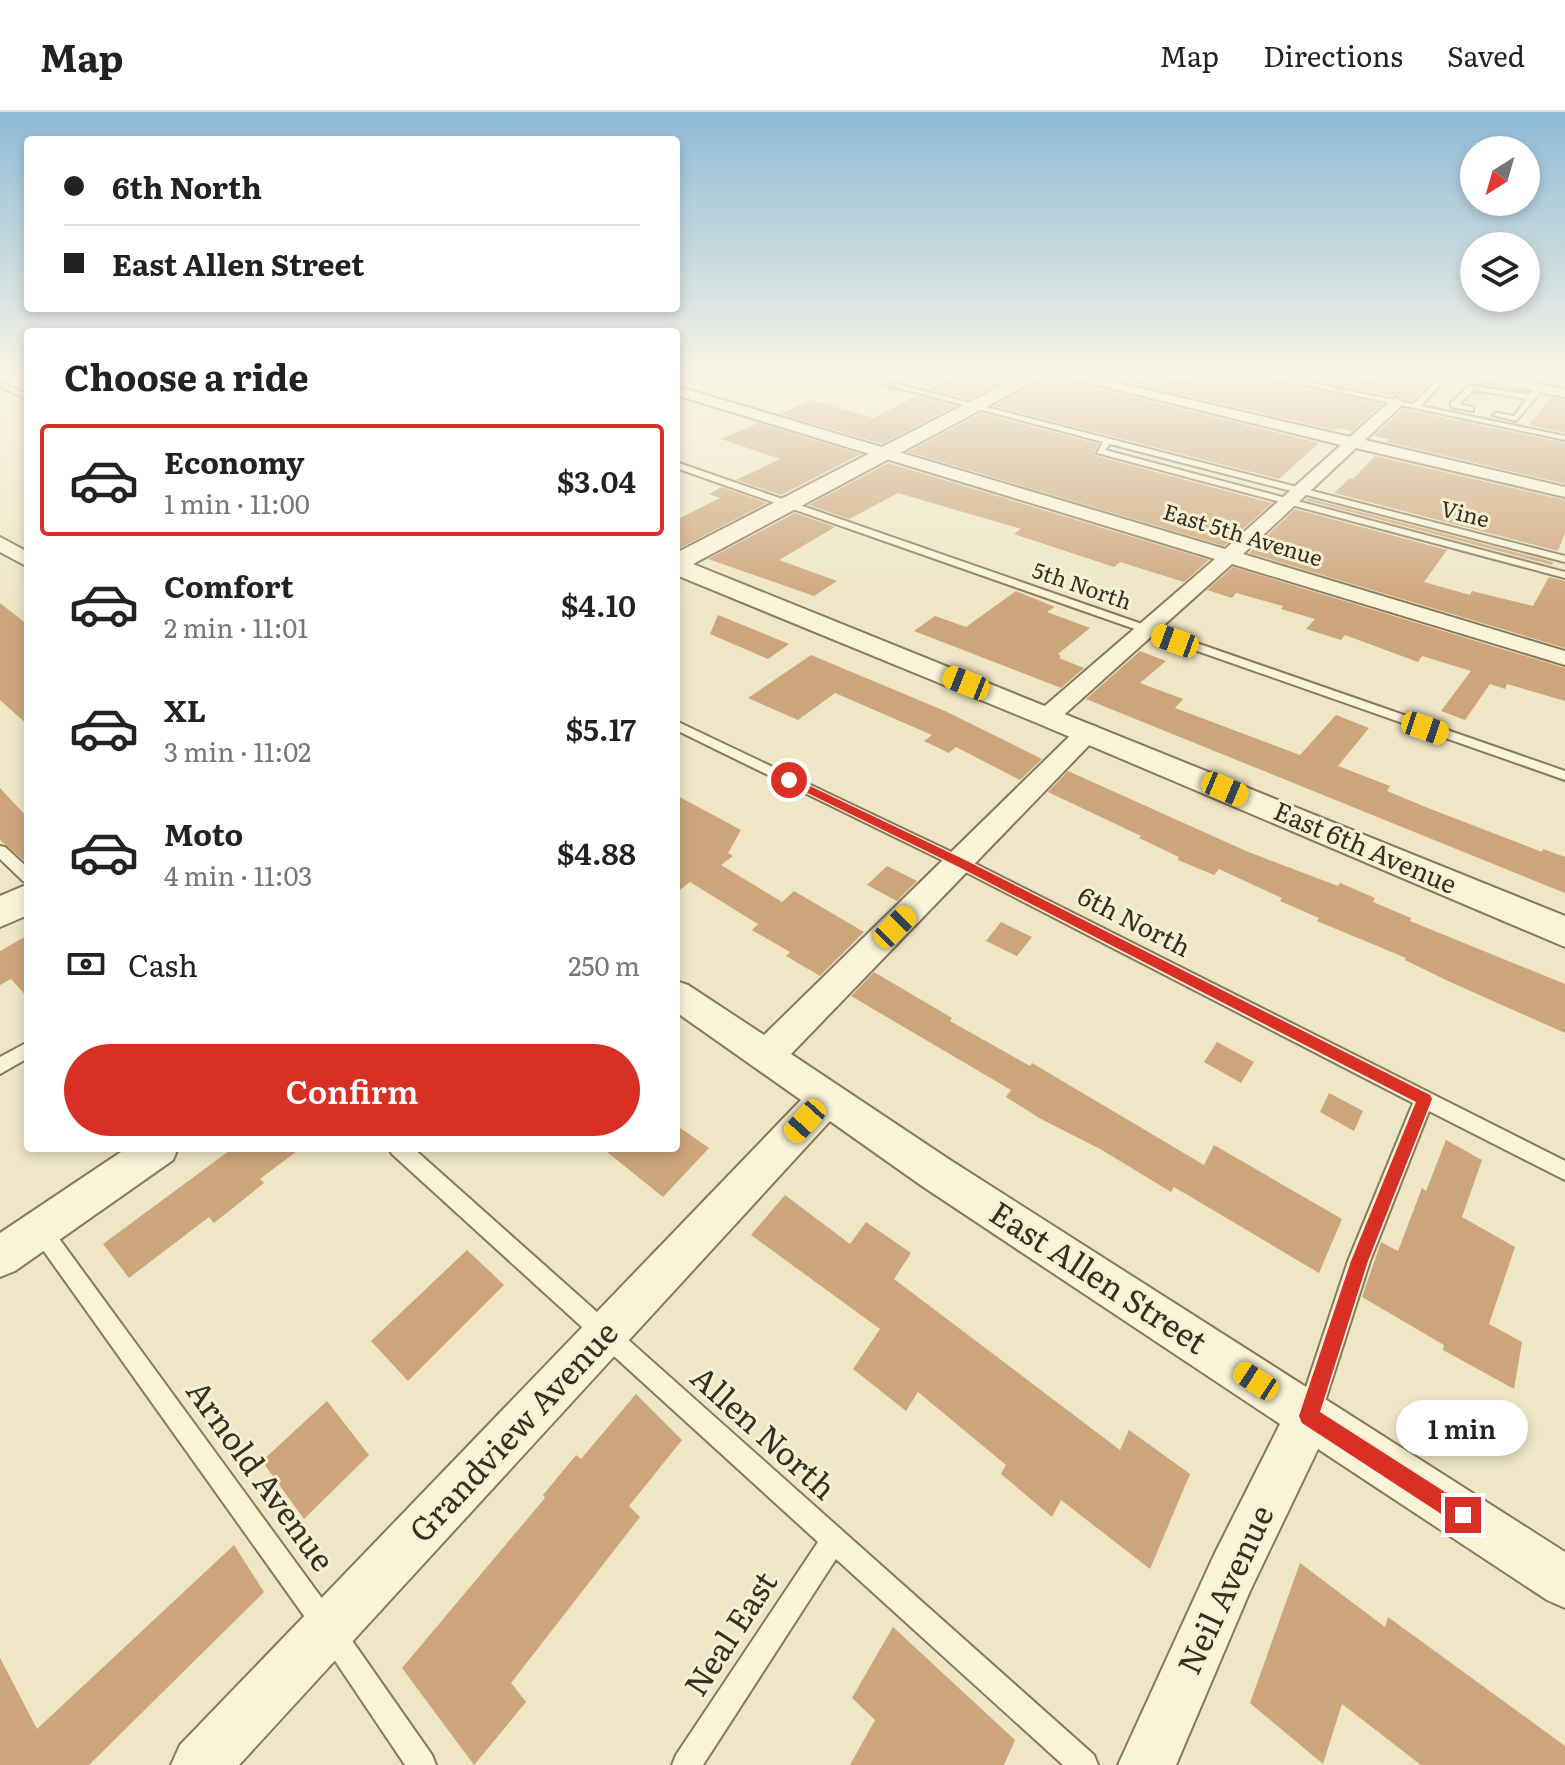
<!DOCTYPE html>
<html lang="en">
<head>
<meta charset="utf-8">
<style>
  body { margin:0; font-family:Literata,serif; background:#f6f6f6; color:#222; height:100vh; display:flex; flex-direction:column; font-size:30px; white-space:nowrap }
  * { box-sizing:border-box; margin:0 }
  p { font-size:26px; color:#767676 }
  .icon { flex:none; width:44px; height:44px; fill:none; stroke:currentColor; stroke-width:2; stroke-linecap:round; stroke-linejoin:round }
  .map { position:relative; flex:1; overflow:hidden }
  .details { position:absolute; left:24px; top:216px; width:656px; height:824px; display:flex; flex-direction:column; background:#fff; border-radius:8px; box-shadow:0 4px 12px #0003 }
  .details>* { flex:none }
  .hud { position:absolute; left:24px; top:24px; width:656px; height:176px; border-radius:8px; box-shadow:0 4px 12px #0003; display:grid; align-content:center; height:176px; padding:0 40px; background:#fff }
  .needle { width:52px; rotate:217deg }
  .tools { position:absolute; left:1460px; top:24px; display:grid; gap:16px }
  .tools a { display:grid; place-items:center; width:80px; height:80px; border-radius:50%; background:#fff; box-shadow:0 4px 12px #0003; font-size:40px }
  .end { position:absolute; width:36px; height:36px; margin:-18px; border:10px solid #d93025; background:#fff; box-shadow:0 0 0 4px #fff }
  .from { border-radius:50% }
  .bubble { position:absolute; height:56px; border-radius:28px; background:#fff; box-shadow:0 4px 12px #0003; font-size:26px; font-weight:600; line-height:56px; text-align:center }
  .car { position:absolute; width:24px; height:48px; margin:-24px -12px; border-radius:10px; box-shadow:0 0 6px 2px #0007; background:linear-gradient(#f5c518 24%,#345 0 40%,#f5c518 0 76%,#345 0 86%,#f5c518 0) }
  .hud b { display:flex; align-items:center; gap:28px; height:76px; font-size:30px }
  .hud b+b { border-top:2px solid #e0e0e0 }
  .hud i { width:20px; height:20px; background:#222 }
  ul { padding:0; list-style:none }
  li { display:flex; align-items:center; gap:24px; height:112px; margin:0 16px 12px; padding:0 24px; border:4px solid transparent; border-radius:8px }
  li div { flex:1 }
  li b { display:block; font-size:30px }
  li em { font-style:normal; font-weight:600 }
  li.current { border-color:#d93025 }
  li>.icon { width:72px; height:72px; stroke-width:1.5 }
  h2 { padding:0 40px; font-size:36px; line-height:96px }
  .pay { display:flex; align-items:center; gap:20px; height:88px; padding:0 40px; font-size:30px }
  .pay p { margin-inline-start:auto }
  .primary-button { display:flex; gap:16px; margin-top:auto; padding:16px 40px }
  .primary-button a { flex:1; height:92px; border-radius:48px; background:#d93025; color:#fff; font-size:32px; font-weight:600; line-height:92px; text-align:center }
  header { display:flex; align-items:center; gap:48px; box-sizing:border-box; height:112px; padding:0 40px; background:#fff; border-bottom:2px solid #e0e0e0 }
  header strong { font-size:38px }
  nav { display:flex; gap:44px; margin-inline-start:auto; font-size:28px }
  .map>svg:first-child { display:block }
</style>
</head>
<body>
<header>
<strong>Map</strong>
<nav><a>Map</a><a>Directions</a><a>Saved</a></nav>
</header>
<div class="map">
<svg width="1565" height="1653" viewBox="0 0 1565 1653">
  <rect width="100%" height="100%" fill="#eee6c5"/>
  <path fill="#cda57b" d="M961,261H1019L968,287L929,277Z
    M1089,261H1119L1145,267L1152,263L1195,271L1209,261H1239L1382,292L1352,319L1339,316L1334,318Z
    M1382,261H1440L1410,288L1337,273L1348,264L1375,269Z
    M1049,264L1319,331L1279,367L994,294Z
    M917,284L955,294L882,332L780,302L811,288L873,306Z
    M1551,285L1565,288V321L1529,313Z
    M1403,297L1565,331V372L1387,330L1390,327L1374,324Z
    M981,301L1099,332L1094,340L1096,344L1272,391L1224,434L908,340Z
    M758,311L861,342L781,383L736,368L780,347L721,327Z
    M1375,344L1565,388V421L1558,439L1334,381L1350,366L1353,367Z
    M888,351L1209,448L1184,470L1120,450L1114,455L1014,422L1021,417L898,381L849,407L809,393Z
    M722,375L767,391L680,436L676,434V408L720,386L709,382Z
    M1307,386L1553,450L1552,453L1305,388Z
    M1295,397L1447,438L1424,470L1470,483L1472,479L1533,494L1549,465L1565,469V536L1249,441Z
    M795,401L835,415L779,448L837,469L814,484L708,447Z
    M1233,455L1565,556V589L1507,572L1505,577L1490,572L1465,608L1441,599L1471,559L1422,544L1418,550L1345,523L1341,528L1306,517L1315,507L1281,497L1283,494L1236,481L1232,486L1207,478Z
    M1016,479L1055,495L1047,500L1090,516L1058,542L1061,544L1059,546L1084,556L1061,576L914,519L935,504L966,515Z
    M0,491L28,513V613L0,588Z
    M718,503L789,532L768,547L710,522Z
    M1140,539L1166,549L1140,571L1183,587L1175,596L1300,643L1336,603L1369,616L1338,654L1390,674L1387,679L1428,696L1542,740L1543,737L1565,745V781L1086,587Z
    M811,543L945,599L1042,647L1020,668L956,635L949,641L924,629L932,623L835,581L798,608L748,586Z
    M1068,659L1246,739L1338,774L1340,771L1375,786L1373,790L1411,806L1410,809L1565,872V921L1448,869L1405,848L1406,846L1317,809L1319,806L1280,789L1282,786L1219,757L1214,763L1178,748L1179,745L1139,726L1141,724L1048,680Z
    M0,676L28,706V752L0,728Z
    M676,683L741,718L728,741L733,744L721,753L782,790L794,779L864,820L820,864L786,844L790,840L752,818L758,812L690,770L676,781Z
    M887,754L917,769L897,789L867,773Z
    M1001,810L1032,825L1017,844L986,829Z
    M28,823V886L11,867L0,873V839Z
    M874,860L952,906L950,909L1030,954L1032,951L1204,1053L1214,1033L1342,1107L1319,1161L1174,1075L1171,1080L1102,1038L1041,1007L1006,985L1011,978L851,884Z
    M1217,930L1254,950L1241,971L1204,950Z
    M1329,981L1363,999L1354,1019L1320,1000Z
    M676,1013L709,1036L663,1085L602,1036H676Z
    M1446,1028L1482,1048L1462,1105L1515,1135L1489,1212L1522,1230L1514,1277L1443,1238L1444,1233L1362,1185L1381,1130L1398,1139L1422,1076L1426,1079Z
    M233,1036H301L260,1067L264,1071L214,1111L209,1105L129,1166L103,1132Z
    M785,1083L850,1132L866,1110L911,1141L894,1167L1120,1338L1129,1318L1190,1362L1150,1457L1061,1388L1052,1405L1001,1362L1006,1353L918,1280L906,1299L853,1257L880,1217L751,1123Z
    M467,1138L504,1173L408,1269L371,1229Z
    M636,1282L682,1328L629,1394L640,1405L511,1571L526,1590L474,1653L402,1556L545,1386L543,1383L576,1343L581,1347Z
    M327,1289L369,1343L304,1407L262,1349Z
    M234,1433L264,1480L89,1653H0V1546L37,1617Z
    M1300,1451L1385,1515L1388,1505L1565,1634V1653H1421L1342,1592L1323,1652L1250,1591Z
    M893,1515L1015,1628L1004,1653H850L875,1608L852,1586Z"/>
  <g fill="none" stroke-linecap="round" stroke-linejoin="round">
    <g stroke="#89785b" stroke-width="4">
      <path id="service" d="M842,261H854L1565,444V450L1110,332L1105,338L1565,460V466L1097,341L1103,330Z
        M1249,261H1263L1413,292L1444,261H1451L1421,294L1565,324V328Z
        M0,269L28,283V288L0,274Z
        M1469,273L1530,283L1537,274L1544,276L1516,309L1493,303L1497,301L1514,304L1527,287L1474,278L1459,292L1473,295V299L1451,295V291Z
        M676,350L1565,659V668L676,356Z
        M676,609L964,746L1565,1049V1068L1429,999L1370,1149L1321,1302L1317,1310L1309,1314L1301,1310L1297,1302L1348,1149L1413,991L954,754L676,618Z
        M0,734L5,735L28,756V770L23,769L0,747Z
        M28,930V946L0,962V945Z
        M389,1036H413L1094,1643L1098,1653H1063L836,1447L703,1653H672L676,1643L818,1430L392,1042Z
        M40,1107L47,1110L337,1507L432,1643L436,1653H405L319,1525L33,1124L30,1117L33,1110Z"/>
    </g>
    <g stroke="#89785b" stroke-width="4">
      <path id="minor" d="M1049,261H1075L1350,325L1391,288L1396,286L1404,291L1401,294L1365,328L1565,375V385L1356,336L1243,442L1565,539V553L1232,452L1057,609H1039L1035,604L1039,599L1215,447L676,283V274L1225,437L1341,333Z
        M1455,261H1485L1565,277V285L1462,265Z
        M0,425L28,440V455L0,440Z
        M1088,612L1097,615L1101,620L1097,625L791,942L950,1048L1565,1440V1496L1547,1488L1318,1337L1250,1479L1176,1653H1118L1214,1443L1280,1312L922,1074L830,1009L239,1653H171L180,1633L801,988L676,900V869L688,873L764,923L1079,615Z
        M127,1036H178L173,1048L15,1159L0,1165V1121Z"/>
    </g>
    <g stroke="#89785b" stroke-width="4">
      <path id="tertiary" d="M1026,261H1049L693,452L1565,804V835L1037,611L676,463V441Z
        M28,772V803L0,815V784Z"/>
    </g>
    <use href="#service" fill="#f9f3d8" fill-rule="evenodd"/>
    <use href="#minor" fill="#f9f3d8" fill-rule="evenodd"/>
    <use href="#tertiary" fill="#f9f3d8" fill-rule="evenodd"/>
  </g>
  <linearGradient id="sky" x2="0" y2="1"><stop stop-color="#8dbad6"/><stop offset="0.53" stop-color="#f7f4e5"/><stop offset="1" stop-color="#f7f4e5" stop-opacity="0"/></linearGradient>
  <rect width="1565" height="493" fill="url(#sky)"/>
  <path fill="#d93025" d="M789,664L963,747L1430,983L1432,987L1368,1149L1320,1300L1470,1396L1473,1403L1470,1411L1463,1414L1455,1411L1302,1311L1299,1304L1351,1149L1416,990L955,753L785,670V665Z"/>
  <g text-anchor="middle" stroke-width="6" stroke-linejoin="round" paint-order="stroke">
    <g font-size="22" fill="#392e1f" stroke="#f6f0d4">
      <text transform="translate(1465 402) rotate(14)" y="8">Vine</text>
      <text transform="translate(1243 423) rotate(17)" y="8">East 5th Avenue</text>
      <text transform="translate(1082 474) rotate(19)" y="8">5th North</text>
    </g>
    <g font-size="26" fill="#392e1f" stroke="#f6f0d4">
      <text transform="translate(1365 736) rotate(23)" y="9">East 6th Avenue</text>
      <text transform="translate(1134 810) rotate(27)" y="9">6th North</text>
    </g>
    <g font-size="32" fill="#392e1f" stroke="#f6f0d4">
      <text transform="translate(1098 1166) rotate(33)" y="11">East Allen Street</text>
      <text transform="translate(514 1320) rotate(-47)" y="11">Grandview Avenue</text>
      <text transform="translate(763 1321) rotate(42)" y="11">Allen North</text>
      <text transform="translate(260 1364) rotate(54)" y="11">Arnold Avenue</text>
      <text transform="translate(1226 1478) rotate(-65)" y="11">Neil Avenue</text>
      <text transform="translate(731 1522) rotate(-57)" y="11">Neal East</text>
    </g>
  </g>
</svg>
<div class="tools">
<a><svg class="needle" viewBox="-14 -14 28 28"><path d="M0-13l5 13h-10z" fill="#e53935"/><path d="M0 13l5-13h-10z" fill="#767676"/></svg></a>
<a><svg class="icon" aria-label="layers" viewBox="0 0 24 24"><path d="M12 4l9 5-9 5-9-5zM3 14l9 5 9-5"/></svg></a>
</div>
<i class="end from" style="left:789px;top:668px"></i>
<i class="end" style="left:1463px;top:1403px"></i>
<div class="bubble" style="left:1396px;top:1288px;width:132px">1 min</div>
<i class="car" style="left:1175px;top:529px;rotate:290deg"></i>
<i class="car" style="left:966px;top:571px;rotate:292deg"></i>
<i class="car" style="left:1425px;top:616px;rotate:109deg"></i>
<i class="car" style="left:1225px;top:677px;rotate:113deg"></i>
<i class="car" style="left:895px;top:815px;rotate:45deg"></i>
<i class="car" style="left:805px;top:1009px;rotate:222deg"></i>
<i class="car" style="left:1256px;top:1269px;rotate:303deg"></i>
<div class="hud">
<b><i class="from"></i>6th North</b>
<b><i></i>East Allen Street</b>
</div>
<section class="details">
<h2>Choose a ride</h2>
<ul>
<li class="current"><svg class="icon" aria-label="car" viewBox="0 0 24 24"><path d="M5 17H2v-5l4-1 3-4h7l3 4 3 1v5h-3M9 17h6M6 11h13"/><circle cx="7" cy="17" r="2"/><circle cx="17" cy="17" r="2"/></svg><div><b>Economy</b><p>1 min · 11:00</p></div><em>$3.04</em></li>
<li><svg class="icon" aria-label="car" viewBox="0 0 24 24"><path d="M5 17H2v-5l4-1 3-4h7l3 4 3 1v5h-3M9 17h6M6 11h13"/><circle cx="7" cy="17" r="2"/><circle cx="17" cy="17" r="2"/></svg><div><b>Comfort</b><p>2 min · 11:01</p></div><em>$4.10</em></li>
<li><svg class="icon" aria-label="car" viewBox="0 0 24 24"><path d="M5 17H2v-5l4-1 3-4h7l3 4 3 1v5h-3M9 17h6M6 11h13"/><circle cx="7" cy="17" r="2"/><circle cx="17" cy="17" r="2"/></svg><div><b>XL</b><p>3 min · 11:02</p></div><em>$5.17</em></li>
<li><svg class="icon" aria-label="car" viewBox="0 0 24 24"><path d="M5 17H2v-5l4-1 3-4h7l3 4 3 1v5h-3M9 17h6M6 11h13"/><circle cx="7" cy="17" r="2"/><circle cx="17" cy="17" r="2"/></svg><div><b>Moto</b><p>4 min · 11:03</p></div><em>$4.88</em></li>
</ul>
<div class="pay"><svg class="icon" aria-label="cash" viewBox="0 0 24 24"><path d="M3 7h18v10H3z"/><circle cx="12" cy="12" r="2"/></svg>Cash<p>250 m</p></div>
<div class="primary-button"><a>Confirm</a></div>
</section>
</div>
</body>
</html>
